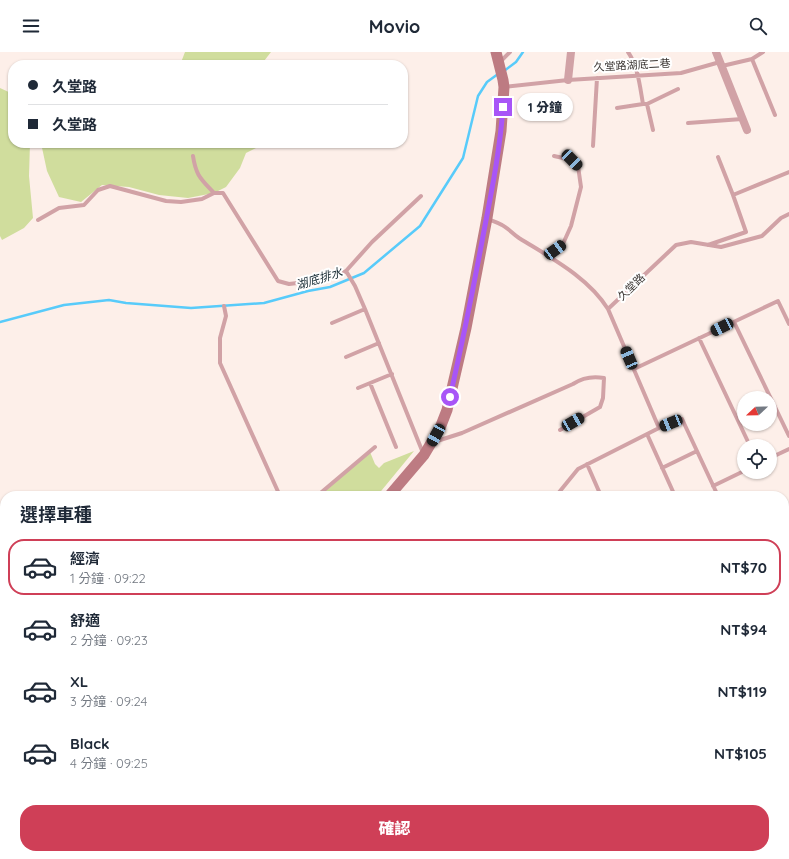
<!DOCTYPE html>
<html lang="zh-TW">
<head>
<meta charset="utf-8">
<style>
  body { margin:0; font-family:Quicksand,"Noto Sans TC",sans-serif; background:#f2f2f3; color:#1f2937; height:100vh; display:flex; flex-direction:column; font-size:15px; white-space:nowrap }
  * { box-sizing:border-box; margin:0 }
  p { font-size:13px; color:#747a83 }
  .icon { flex:none; width:22px; height:22px; fill:none; stroke:currentColor; stroke-width:2; stroke-linecap:round; stroke-linejoin:round }
  .map { position:relative; flex:1; overflow:hidden }
  .drawer { position:absolute; left:0px; top:439px; width:789px; height:368px; display:flex; flex-direction:column; background:#fff; border-radius:16px 16px 0 0; box-shadow:0 1px 3px #0004 }
  .drawer>* { flex:none }
  .banner { position:absolute; left:8px; top:8px; width:400px; height:88px; border-radius:16px; box-shadow:0 1px 3px #0004; display:grid; align-content:center; height:88px; padding:0 20px; background:#fff }
  .needle { width:26px; rotate:248deg }
  .fabs { position:absolute; left:737px; top:339px; display:grid; gap:8px }
  .fabs a { display:grid; place-items:center; width:40px; height:40px; border-radius:50%; background:#fff; box-shadow:0 1px 3px #0004; font-size:20px }
  .end { position:absolute; width:18px; height:18px; margin:-9px; border:5px solid #a855f7; background:#fff; box-shadow:0 0 0 2px #fff }
  .from { border-radius:50% }
  .bubble { position:absolute; height:28px; border-radius:14px; background:#fff; box-shadow:0 1px 3px #0004; font-size:13px; font-weight:800; line-height:28px; text-align:center }
  .car { position:absolute; width:12px; height:24px; margin:-12px -6px; border-radius:5px; box-shadow:0 0 3px 1px #0007; background:linear-gradient(#222 24%,#8ab4d8 0 40%,#222 0 76%,#8ab4d8 0 86%,#222 0) }
  .banner b { display:flex; align-items:center; gap:14px; height:38px; font-size:15px }
  .banner b+b { border-top:1px solid #e0e1e3 }
  .banner i { width:10px; height:10px; background:#1f2937 }
  ul { padding:0; list-style:none }
  li { display:flex; align-items:center; gap:12px; height:56px; margin:0 8px 6px; padding:0 12px; border:2px solid transparent; border-radius:16px }
  li div { flex:1 }
  li b { display:block; font-size:15px }
  li em { font-style:normal; font-weight:800 }
  li.selected { border-color:#cf3f57 }
  li>.icon { width:36px; height:36px; stroke-width:1.5 }
  h2 { padding:0 20px; font-size:18px; line-height:48px }
  .primary-button { display:flex; gap:8px; margin-top:auto; padding:8px 20px }
  .primary-button a { flex:1; height:46px; border-radius:16px; background:#cf3f57; color:#fff; font-size:16px; font-weight:800; line-height:46px; text-align:center }
  header { display:flex; justify-content:space-between; align-items:center; height:52px; padding:0 20px; background:#fff; font-size:18px; font-weight:800 }
  .map>svg:first-child { display:block }
</style>
</head>
<body>
<header><svg class="icon" aria-label="menu" viewBox="0 0 24 24"><path d="M4 6h16M4 12h16M4 18h16"/></svg>Movio<svg class="icon" aria-label="search" viewBox="0 0 24 24"><circle cx="10" cy="10" r="6"/><path d="M15 15l6 6"/></svg></header>
<div class="map">
<svg width="789" height="807" viewBox="0 0 789 807">
  <rect width="100%" height="100%" fill="#fdefe9"/>
  <path fill="#d0dd9d" d="M185,0H271L261,13H180Z
    M0,36L13,42V91H30L29,124L33,166L24,176L2,188L0,184Z
    M41,91H259L258,95L246,101L240,116L226,135L214,141L188,146L159,143L129,135L102,133L81,150L59,145L47,119Z
    M414,399L377,444H319L370,400L375,412L379,416L384,411Z"/>
  <g fill="none" stroke-linecap="round" stroke-linejoin="round">
    <path stroke="#58cbfa" stroke-width="2.5" d="M504,19L516,10L523,0
      M0,270L64,253L109,248L126,251L191,256L264,251L308,239L330,235L364,221L420,174L463,106L478,44L487,30L498,22"/>
    <path stroke="#d1a2a6" stroke-width="4" d="M752,7L775,63
      M500,10L510,0
      M722,14L752,7L763,0
      M504,35L568,28L681,21L720,10
      M643,52H647L678,37
      M647,52L653,78
      M617,56L643,52C640,35 638,14 628,0
      M688,71L742,67
      M593,94L597,26
      M193,104C196,124 201,127 214,141
      M733,143L789,120
      M488,167C492,169 497,170 502,173C508,176 513,182 519,186C551,206 588,225 608,257L676,193L691,190L721,195L762,184L781,166L789,162
      M38,168L59,156L84,153L98,138L110,134L166,149L181,150L202,147L214,141H223L278,229L289,232L323,228L338,224L346,219L372,190L421,144
      M708,193L746,180L733,143L718,105
      M549,203L562,194L571,174L581,135L578,114L572,108L554,104
      M346,219L355,234L365,257L423,401
      M224,254L226,264L220,286V311L280,444
      M734,270L789,384
      M332,271L365,257
      M699,286L750,394
      M346,305L379,291
      M634,317L778,249L789,272
      M370,331L396,395
      M358,336L392,322
      M659,376L682,367L718,444
      M647,382L675,444
      M434,390L462,381L573,332C582,326 593,324 604,326L603,346L600,355L560,378
      M770,406L789,397
      M587,412L601,444
      M662,416L697,399
      M713,434L744,419
      M317,444L375,395
      M556,444L578,417L659,376L608,257
      M0,546L5,543
      M784,669L789,679
      M784,732L789,728
      M0,746L5,742
      M784,786L789,781
      M0,789L5,797
      M182,802L185,807
      M239,802L242,807
      M333,802L335,807
      M499,802L501,807
      M555,802L557,807
      M617,802L620,807
      M5,807L9,802
      M628,807L639,802
      M761,807L766,802"/>
    <path stroke="#d1a2a6" stroke-width="8" d="M716,0L747,78
      M568,28L571,0
      M0,510L5,518
      M442,802L445,807"/>
    <path stroke="#bd7b82" stroke-width="11" d="M389,444L424,403L440,376L447,358L466,276L487,166L501,79L504,35L503,28L496,0
      M204,807L210,802"/>
  </g>
  <g fill="none" stroke-linecap="round" stroke-linejoin="round">
    <path stroke="#a855f7" stroke-width="5" d="M450,345C462,292 473,238 483,184C491,142 500,99 503,55"/>
  </g>
  <g text-anchor="middle" stroke-width="4" stroke-linejoin="round" paint-order="stroke">
    <g font-size="11" fill="#3b3633" stroke="#fff">
      <text transform="translate(632 13) rotate(-3)" y="4">久堂路湖底二巷</text>
      <text transform="translate(631 235) rotate(-44)" y="4">久堂路</text>
    </g>
    <g font-size="12" font-style="italic" fill="#1b2f38" stroke="#fff">
      <text transform="translate(319 227) rotate(-17)" y="4">湖底排水</text>
    </g>
  </g>
</svg>
<div class="fabs">
<a><svg class="needle" viewBox="-14 -14 28 28"><path d="M0-13l5 13h-10z" fill="#e53935"/><path d="M0 13l5-13h-10z" fill="#747a83"/></svg></a>
<a><svg class="icon" aria-label="locate" viewBox="0 0 24 24"><circle cx="12" cy="12" r="6"/><path d="M12 2v4M12 18v4M2 12h4M18 12h4"/></svg></a>
</div>
<i class="end from" style="left:450px;top:345px"></i>
<i class="end" style="left:503px;top:55px"></i>
<div class="bubble" style="left:517px;top:41px;width:56px">1 分鐘</div>
<i class="car" style="left:572px;top:108px;rotate:135deg"></i>
<i class="car" style="left:555px;top:198px;rotate:54deg"></i>
<i class="car" style="left:722px;top:275px;rotate:244deg"></i>
<i class="car" style="left:629px;top:306px;rotate:337deg"></i>
<i class="car" style="left:573px;top:370px;rotate:60deg"></i>
<i class="car" style="left:671px;top:371px;rotate:248deg"></i>
<i class="car" style="left:436px;top:383px;rotate:209deg"></i>
<div class="banner">
<b><i class="from"></i>久堂路</b>
<b><i></i>久堂路</b>
</div>
<section class="drawer">
<h2>選擇車種</h2>
<ul>
<li class="selected"><svg class="icon" aria-label="car" viewBox="0 0 24 24"><path d="M5 17H2v-5l4-1 3-4h7l3 4 3 1v5h-3M9 17h6M6 11h13"/><circle cx="7" cy="17" r="2"/><circle cx="17" cy="17" r="2"/></svg><div><b>經濟</b><p>1 分鐘 · 09:22</p></div><em>NT$70</em></li>
<li><svg class="icon" aria-label="car" viewBox="0 0 24 24"><path d="M5 17H2v-5l4-1 3-4h7l3 4 3 1v5h-3M9 17h6M6 11h13"/><circle cx="7" cy="17" r="2"/><circle cx="17" cy="17" r="2"/></svg><div><b>舒適</b><p>2 分鐘 · 09:23</p></div><em>NT$94</em></li>
<li><svg class="icon" aria-label="car" viewBox="0 0 24 24"><path d="M5 17H2v-5l4-1 3-4h7l3 4 3 1v5h-3M9 17h6M6 11h13"/><circle cx="7" cy="17" r="2"/><circle cx="17" cy="17" r="2"/></svg><div><b>XL</b><p>3 分鐘 · 09:24</p></div><em>NT$119</em></li>
<li><svg class="icon" aria-label="car" viewBox="0 0 24 24"><path d="M5 17H2v-5l4-1 3-4h7l3 4 3 1v5h-3M9 17h6M6 11h13"/><circle cx="7" cy="17" r="2"/><circle cx="17" cy="17" r="2"/></svg><div><b>Black</b><p>4 分鐘 · 09:25</p></div><em>NT$105</em></li>
</ul>
<div class="primary-button"><a>確認</a></div>
</section>
</div>
</body>
</html>
